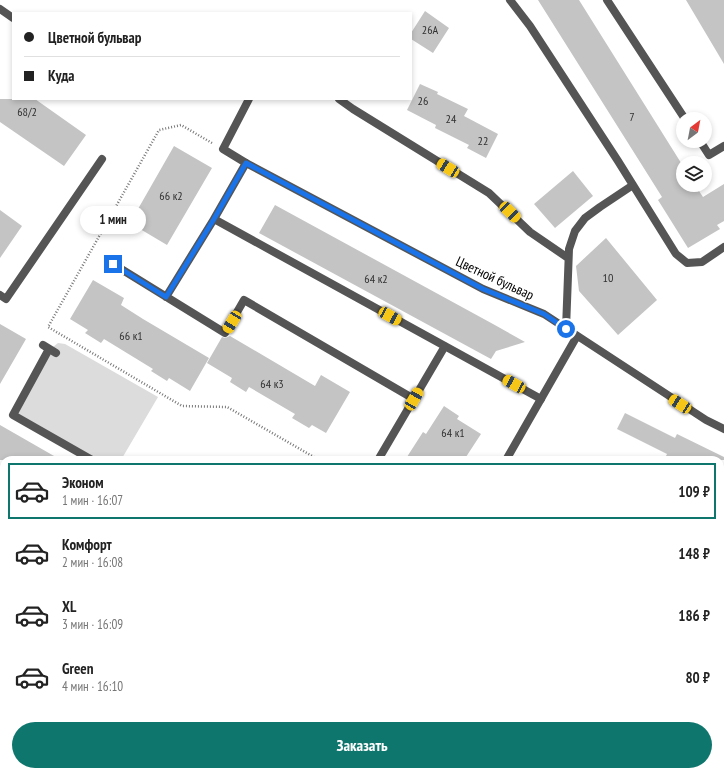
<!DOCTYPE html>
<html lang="ru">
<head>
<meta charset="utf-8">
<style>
  body { margin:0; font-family:"PT Sans Narrow",sans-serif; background:#f2f2f2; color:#222; height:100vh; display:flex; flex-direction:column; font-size:15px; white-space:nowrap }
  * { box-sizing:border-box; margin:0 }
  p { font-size:13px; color:#767676 }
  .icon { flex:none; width:22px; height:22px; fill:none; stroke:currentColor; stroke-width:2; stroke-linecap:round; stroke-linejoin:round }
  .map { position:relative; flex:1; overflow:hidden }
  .side { position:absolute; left:0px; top:456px; width:724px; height:320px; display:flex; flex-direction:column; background:#fff; border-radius:12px 12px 0 0; box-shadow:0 2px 6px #0003 }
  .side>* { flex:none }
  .guide { position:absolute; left:12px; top:12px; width:400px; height:88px; border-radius:0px; box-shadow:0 2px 6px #0003; display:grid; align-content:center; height:88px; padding:0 12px; background:#fff }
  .needle { width:26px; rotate:32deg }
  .controls { position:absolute; left:676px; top:112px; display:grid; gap:8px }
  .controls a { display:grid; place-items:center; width:36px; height:36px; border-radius:50%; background:#fff; box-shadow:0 2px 6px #0003; font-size:20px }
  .end { position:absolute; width:18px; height:18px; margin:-9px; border:5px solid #1a73e8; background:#fff; box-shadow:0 0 0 2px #fff }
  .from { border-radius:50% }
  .bubble { position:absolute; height:28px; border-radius:14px; background:#fff; box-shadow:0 2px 6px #0003; font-size:13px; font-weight:800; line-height:28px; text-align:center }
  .car { position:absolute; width:12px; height:24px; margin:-12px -6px; border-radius:5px; box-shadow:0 0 3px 1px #0007; background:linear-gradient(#f5c518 24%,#345 0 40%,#f5c518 0 76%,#345 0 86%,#f5c518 0) }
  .guide b { display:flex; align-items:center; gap:14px; height:38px; font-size:15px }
  .guide b+b { border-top:1px solid #e0e0e0 }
  .guide i { width:10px; height:10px; background:#222 }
  ul { padding:7px 0 0; list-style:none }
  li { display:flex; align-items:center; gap:12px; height:56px; margin:0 8px 6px; padding:0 4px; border:2px solid transparent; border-radius:0px }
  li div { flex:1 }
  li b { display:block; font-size:15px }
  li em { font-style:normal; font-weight:800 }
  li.selected { border-color:#0f766e }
  li>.icon { width:36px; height:36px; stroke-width:1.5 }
  .primary-button { display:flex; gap:8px; margin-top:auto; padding:8px 12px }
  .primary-button a { flex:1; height:46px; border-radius:24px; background:#0f766e; color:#fff; font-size:16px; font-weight:800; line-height:46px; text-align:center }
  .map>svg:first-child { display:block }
</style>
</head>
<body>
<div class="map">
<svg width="724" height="776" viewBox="0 0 724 776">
  <rect width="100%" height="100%" fill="#fff"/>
  <path fill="#dcdcdc" d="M58,343L65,344L158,397L121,460H92L13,415L53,347Z
    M4,674V772H33L28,776H0V677Z
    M79,772H134L137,776H76Z"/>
  <path fill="#c4c4c4" d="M538,0H579L683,166V185H695L703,197L724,184V221L717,225L720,229L688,248L658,200L662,197Z
    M686,0H724V64Z
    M425,11L449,28L433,53L411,39V33Z
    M420,84L438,92L437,94L468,109L464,116L498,134L486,158L467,148L469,145L435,128L436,125L407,110Z
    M0,99H35L86,135L64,166L0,122Z
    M174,146L212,168L167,245L130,223Z
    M573,171L593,196L555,228L534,204Z
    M275,205L493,324L525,342L496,351L491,359L259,233Z
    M0,210L22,226L0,258Z
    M606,238L657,300L618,335L579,291L576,266Z
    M93,280L124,298L121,305L143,319L209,358L190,391L169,378L167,381L151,371L153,369L104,339L101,343L85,333L88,330L70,319Z
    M0,324L26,339L0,384Z
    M230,336L315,386L321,375L350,392L326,433L312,425L309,428L292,418L295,414L249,387L246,392L230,382L232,378L207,363L222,337L225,338Z
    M444,406L459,416L457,419L481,434L464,460H405L423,432L426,434Z
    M625,413L675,438L677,434L724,457V460H664L667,454L617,429Z
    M0,425L61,460H0Z"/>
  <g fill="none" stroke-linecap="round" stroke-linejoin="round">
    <g stroke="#dbdbdb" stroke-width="12">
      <path id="primary" d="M0,514L4,517
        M0,549L4,551
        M389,772L396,776
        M450,772L457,776"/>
    </g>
    <path stroke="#777" stroke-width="2.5" stroke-dasharray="1 2" stroke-linecap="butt" d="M212,143L181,125L159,130L48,327L182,406L227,407L319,460
      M0,483L4,486
      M508,772L514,776"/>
    <path stroke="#555" stroke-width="8" d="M510,0L530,26L618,161L676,254L687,263L702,262L724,247
      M607,0L685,119
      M0,9L13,18
      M339,99L353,109L489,193L530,232L568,258
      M700,141L709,155L724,146
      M214,219L541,399
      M113,264L225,333L244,300L414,399
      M0,295L6,299L102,159
      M166,297L214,219L246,163L223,149L249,99
      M566,329L569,249L575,231L585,218L600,207L633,185
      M43,345L56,353
      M49,349L13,415L92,460
      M378,460L445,346
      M720,542L724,535
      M720,615L724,617
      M0,666L4,668
      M720,723L724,716
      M184,772L191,776
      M55,776L57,772
      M229,776L231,772
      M690,776L692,772"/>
    <path stroke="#555" stroke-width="8" d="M246,163L483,289L544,314L706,420L724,429
      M506,460L577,336"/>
    <use href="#primary" stroke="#000" stroke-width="10"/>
  </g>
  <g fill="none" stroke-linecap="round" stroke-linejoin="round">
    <path stroke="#1a73e8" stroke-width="5" d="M113,264L166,297L214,219L246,163L483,289L544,314L566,329"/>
  </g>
  <g text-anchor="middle" stroke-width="3" stroke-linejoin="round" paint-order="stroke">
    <g font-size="12" fill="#313131">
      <text x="430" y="34">26А</text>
      <text x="423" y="105">26</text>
      <text x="27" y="116">68/2</text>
      <text x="632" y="121">7</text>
      <text x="451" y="123">24</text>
      <text x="483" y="145">22</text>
      <text x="171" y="200">66 к2</text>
      <text x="608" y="282">10</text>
      <text x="376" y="283">64 к2</text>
      <text x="131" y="340">66 к1</text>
      <text x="272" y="388">64 к3</text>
      <text x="453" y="437">64 к1</text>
    </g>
    <g font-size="14" fill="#000" stroke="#fff">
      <text transform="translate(495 278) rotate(25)" y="5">Цветной бульвар</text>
    </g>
  </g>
</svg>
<div class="controls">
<a><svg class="needle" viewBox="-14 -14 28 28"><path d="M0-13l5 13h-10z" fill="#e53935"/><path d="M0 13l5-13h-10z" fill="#767676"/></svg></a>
<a><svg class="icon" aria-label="layers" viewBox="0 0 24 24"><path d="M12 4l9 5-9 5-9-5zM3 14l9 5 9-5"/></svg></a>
</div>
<i class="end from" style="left:566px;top:329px"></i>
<i class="end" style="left:113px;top:264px"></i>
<div class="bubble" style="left:80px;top:206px;width:66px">1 мин</div>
<i class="car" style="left:448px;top:168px;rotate:302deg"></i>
<i class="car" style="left:510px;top:212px;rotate:134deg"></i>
<i class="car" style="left:390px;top:316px;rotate:119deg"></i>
<i class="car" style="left:232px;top:322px;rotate:211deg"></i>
<i class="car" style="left:514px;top:384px;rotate:299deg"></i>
<i class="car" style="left:414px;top:399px;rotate:30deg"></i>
<i class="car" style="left:680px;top:404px;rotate:303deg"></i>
<div class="guide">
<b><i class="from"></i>Цветной бульвар</b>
<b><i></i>Куда</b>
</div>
<section class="side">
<ul>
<li class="selected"><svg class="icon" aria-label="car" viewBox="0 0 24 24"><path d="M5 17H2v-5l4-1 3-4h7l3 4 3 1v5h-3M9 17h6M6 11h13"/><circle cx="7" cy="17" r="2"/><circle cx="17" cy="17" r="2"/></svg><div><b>Эконом</b><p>1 мин · 16:07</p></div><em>109 ₽</em></li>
<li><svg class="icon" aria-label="car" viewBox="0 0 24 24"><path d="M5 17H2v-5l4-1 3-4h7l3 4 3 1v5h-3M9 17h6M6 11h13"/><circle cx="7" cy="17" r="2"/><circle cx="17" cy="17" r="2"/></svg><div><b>Комфорт</b><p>2 мин · 16:08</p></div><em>148 ₽</em></li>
<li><svg class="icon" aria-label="car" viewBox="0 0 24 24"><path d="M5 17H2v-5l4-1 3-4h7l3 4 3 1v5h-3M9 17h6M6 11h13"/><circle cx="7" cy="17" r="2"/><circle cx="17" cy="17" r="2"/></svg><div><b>XL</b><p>3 мин · 16:09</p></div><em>186 ₽</em></li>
<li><svg class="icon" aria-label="car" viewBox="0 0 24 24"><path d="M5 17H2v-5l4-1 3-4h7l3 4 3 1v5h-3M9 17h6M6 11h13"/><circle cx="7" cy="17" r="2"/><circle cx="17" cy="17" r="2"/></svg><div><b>Green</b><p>4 мин · 16:10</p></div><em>80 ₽</em></li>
</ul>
<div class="primary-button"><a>Заказать</a></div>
</section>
</div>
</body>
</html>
